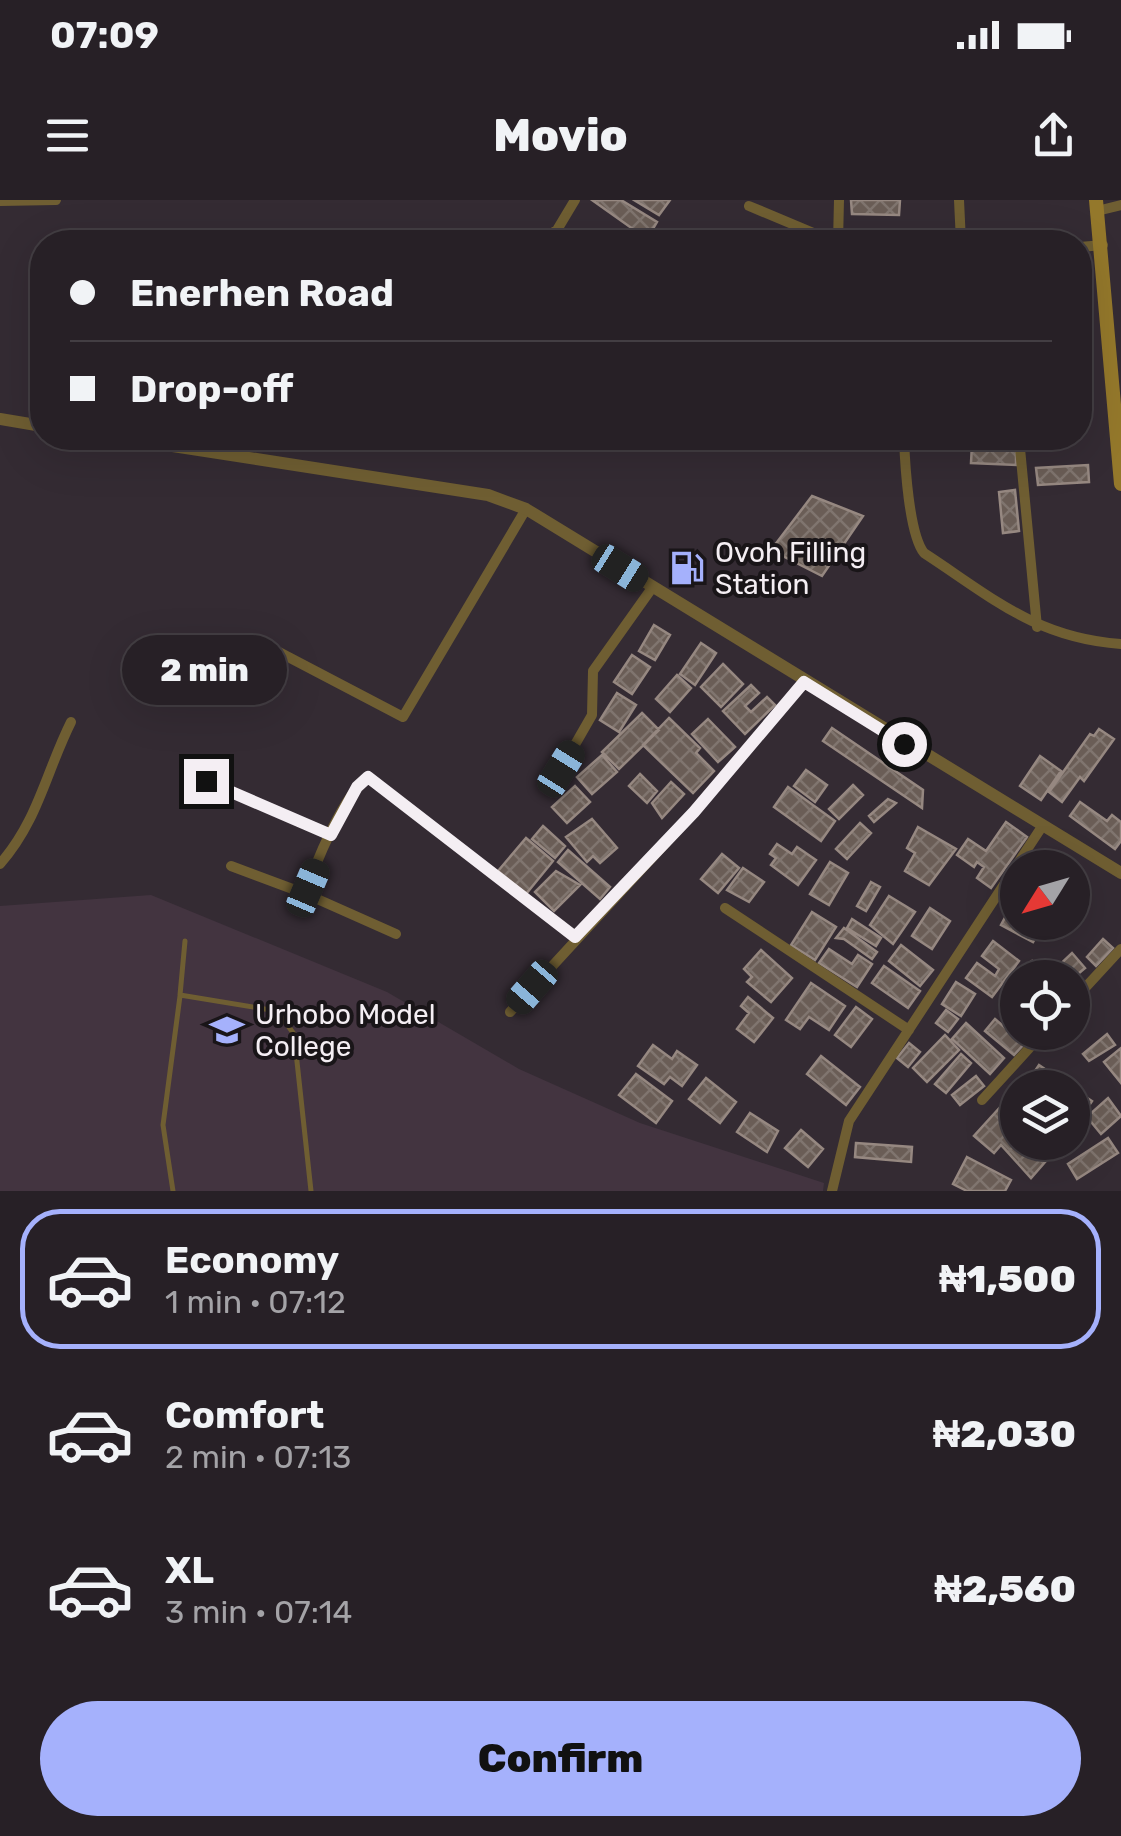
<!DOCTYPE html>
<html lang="en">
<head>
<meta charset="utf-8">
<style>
  body { margin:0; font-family:Rubik,sans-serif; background:#332d32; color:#f1f3f6; height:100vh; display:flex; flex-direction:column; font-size:38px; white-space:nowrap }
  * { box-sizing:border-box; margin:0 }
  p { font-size:32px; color:#a4a3a7 }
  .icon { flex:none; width:55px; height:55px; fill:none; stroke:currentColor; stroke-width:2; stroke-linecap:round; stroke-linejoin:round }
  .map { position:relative; height:991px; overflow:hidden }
  .drawer { display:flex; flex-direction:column; background:#272026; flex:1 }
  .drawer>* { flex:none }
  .banner { position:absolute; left:30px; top:30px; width:1062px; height:220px; border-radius:40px; box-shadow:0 10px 40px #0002,0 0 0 2px #433e43; display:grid; align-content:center; height:220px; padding:0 40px; background:#272026 }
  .needle { width:65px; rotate:233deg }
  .controls { position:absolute; left:1000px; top:650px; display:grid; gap:20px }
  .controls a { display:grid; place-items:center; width:90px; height:90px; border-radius:50%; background:#272026; box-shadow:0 10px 40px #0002,0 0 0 2px #433e43; font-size:50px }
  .end { position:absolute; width:45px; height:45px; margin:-22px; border:12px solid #f4eef3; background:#111; box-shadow:0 0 0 5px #111 }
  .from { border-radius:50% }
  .bubble { position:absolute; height:70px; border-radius:35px; background:#272026; box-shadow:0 10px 40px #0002,0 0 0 2px #433e43; font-size:32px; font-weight:800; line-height:70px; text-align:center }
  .car { position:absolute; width:30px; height:60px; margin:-30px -15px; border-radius:12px; box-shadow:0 0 8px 2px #0007; background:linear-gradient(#222 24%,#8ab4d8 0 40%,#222 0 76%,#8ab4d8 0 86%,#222 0) }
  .banner b { display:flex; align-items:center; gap:35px; height:95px; font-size:38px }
  .banner b+b { border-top:2px solid #433e43 }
  .banner i { width:25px; height:25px; background:#f1f3f6 }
  ul { padding:18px 0 0; list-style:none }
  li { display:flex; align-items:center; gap:30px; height:140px; margin:0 20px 15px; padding:0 20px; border:5px solid transparent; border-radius:40px }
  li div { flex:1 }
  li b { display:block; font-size:38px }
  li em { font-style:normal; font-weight:800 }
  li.on { border-color:#a5b1fc }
  li>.icon { width:90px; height:90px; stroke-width:1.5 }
  .button { display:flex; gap:20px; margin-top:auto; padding:20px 40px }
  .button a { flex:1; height:115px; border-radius:60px; background:#a5b1fc; color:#111; font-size:40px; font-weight:800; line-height:115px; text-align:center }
  .status { display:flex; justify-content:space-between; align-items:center; height:70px; padding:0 50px; background:#272026; direction:ltr }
  .status svg { height:28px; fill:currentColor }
  header { display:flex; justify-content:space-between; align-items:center; height:130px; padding:0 40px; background:#272026; font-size:45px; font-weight:800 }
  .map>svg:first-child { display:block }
</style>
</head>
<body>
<div class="status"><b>07:09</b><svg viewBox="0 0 49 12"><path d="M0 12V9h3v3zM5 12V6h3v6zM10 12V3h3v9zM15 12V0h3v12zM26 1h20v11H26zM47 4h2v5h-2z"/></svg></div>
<header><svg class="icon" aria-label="menu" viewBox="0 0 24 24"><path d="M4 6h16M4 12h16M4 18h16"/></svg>Movio<svg class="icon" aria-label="share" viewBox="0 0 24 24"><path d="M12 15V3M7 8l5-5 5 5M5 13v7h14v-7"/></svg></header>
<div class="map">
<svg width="1121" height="991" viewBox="0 0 1121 991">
  <defs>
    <pattern id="building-cross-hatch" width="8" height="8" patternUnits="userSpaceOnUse" patternTransform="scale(2.5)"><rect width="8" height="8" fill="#6a5d56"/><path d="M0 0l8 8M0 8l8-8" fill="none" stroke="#80756f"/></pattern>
  </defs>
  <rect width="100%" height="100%" fill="#342b33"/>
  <path fill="#433440" d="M151,695L387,792L519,869L640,923L824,983L823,991H0V706Z"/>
  <path fill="url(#building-cross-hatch)" stroke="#968881" stroke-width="2.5" d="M592,0H621L657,22L647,39Z
    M634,0H670L659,15Z
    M851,0H900L899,15L852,14Z
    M972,244L1016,245V265L971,263Z
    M1088,265L1089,282L1038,285L1036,268Z
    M1015,290L1019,331L1003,333L999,292Z
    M812,296L863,316L822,376L771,350Z
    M654,425L670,435L655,460L639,451Z
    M701,443L716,453L695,485L680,474Z
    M632,455L650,467L632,494L614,482Z
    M723,464L743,484L721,507L701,487Z
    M677,475L691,488L670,512L656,499Z
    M751,485L759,493L745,506L751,512L767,497L775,505L745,534L723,511Z
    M617,493L636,505L619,532L600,520Z
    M642,513L659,530L619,569L602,552Z
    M669,518L700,548L696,553L714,571L693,593L643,545Z
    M708,519L735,547L718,562L692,534Z
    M832,528L923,590L922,608L823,541Z
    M1099,529L1114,539L1084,581L1080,577L1062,602L1049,592L1090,534L1094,536Z
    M602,555L617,572L592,594L577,577Z
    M1040,556L1061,571L1041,600L1020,586Z
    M806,570L827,585L815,602L794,586Z
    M640,574L657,591L647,603L629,586Z
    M671,582L684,594L662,618L652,603Z
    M853,585L863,595L839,619L829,609Z
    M575,586L590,602L567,623L552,607Z
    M788,587L835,621L821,641L774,607Z
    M888,599L896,603L874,622L869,616Z
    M1080,602L1107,621L1112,615L1121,622V641L1115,649L1070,616Z
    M592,619L617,648L600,663L593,656L587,662L566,637Z
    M1006,622L1027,637L991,688L977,678L984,667L977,662L974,667L957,655L968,639L986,651Z
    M860,623L871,633L847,659L836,649Z
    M543,626L565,646L555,658L532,639Z
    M918,627L956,649L929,685L905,671L915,653L907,648Z
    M526,638L553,661L526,694L498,671Z
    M777,644L792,654L797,647L816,660L798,685L771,665L776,658L770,654Z
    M568,650L610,687L600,699L558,662Z
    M722,654L739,668L718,693L701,679Z
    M830,662L848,673L829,705L810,694Z
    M743,668L764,682L749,702L727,690Z
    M556,671L580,685L554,711L535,692Z
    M871,682L880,687L866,711L857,706Z
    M889,696L915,712L893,744L870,725Z
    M1014,701L1018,722L1041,728L1033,742L1001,725Z
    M930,708L950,721L932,749L912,736Z
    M812,712L836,727L815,760L791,745Z
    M852,719L881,738L876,746L847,728Z
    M844,728L877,752L872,759L844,739L836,738Z
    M1103,739L1113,748L1096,766L1087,757Z
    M993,741L1019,761L992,797L966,778L977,763L995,776L999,769L982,756Z
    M901,745L933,770L920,786L889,761Z
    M829,749L852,764L858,755L872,764L857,787L819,763Z
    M761,750L792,778L771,802L747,782L752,777L744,769Z
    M1072,753L1085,768L1072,779L1061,778L1054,770Z
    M1032,761L1044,778H1027L1021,769Z
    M884,766L920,791L908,808L872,783Z
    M956,782L975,794L961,816L942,804Z
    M811,783L845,806L829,830L809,817L800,829L786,820Z
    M748,797L773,818L754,842L737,829L749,813L741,806Z
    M856,807L872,819L851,847L835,835Z
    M946,810L958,819L948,832L936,823Z
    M995,819L1024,844L1014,855L985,831Z
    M966,823L1004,858L990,874L952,839Z
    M1107,834L1115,845L1089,861L1083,854Z
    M945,835L959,850L927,882L913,868Z
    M909,843L920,852L908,867L897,858Z
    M653,845L672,859L677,851L697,865L682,886L670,877L664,884L638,866Z
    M1121,848V883L1104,862Z
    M961,854L971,863L946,893L935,884Z
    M821,856L860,887L846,905L807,874Z
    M1039,865L1064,882L1060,888H1045L1031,877Z
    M636,874L672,901L656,923L619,895Z
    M976,876L984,886L960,905L952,895Z
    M706,878L736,902L720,923L689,899Z
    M1072,888L1092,901L1082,916L1072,909Z
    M1108,898L1121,916L1101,934L1087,917Z
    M1003,904L1016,916L1018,942L1059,946L1031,978L1001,945L994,953L974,936Z
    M750,913L778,931L767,952L737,932Z
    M801,930L823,949L808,967L785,948Z
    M1108,938L1118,953L1077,979L1068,964Z
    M856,943L912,947L911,962L855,957Z
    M967,957L1011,980L1005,991H967L953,984Z"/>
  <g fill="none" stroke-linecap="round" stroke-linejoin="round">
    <path stroke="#6f5e32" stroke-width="5" d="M185,741L180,795L277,811L294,834L311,991
      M173,991L163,925L180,796"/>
    <path stroke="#6f5e32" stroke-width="10" d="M959,0L961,42
      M0,1L56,0
      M749,6L835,42
      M1097,11L1121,5
      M493,42H523
      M538,42L557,30L575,0
      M838,42L839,0
      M1080,47L1103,45
      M904,238C905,265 909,334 924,353C993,398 1036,438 1121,444
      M1019,238L1037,427
      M275,450L403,517L526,309
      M561,569L592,515L593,471L652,388
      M206,581L331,635
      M0,664C38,621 46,572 71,522
      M231,666L306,694
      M725,708L909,830
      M396,734L306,694C314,665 344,594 368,577L575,737
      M1072,802L1121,749
      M510,812L694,612L804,482
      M982,900L1044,832
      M832,991L849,921L1043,625"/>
    <path stroke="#6f5e32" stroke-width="12" d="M0,219L42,226
      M121,238L488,295L526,309L1121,673"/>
    <path stroke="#94782b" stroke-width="14" d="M1096,0L1121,284"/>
  </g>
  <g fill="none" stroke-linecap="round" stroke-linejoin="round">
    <path stroke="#f4eef3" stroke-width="12" d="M206,581L331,635L357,587L368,577L575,737L694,612L804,482L904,544"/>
  </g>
  <defs>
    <g id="fuel-bare" transform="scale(2.7)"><path d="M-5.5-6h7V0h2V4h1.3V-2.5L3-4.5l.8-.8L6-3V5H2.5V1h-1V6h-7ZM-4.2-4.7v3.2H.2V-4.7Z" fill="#a5b1fc" stroke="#191518" stroke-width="2.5" paint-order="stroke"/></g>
    <g id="school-bare" transform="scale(2.7)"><path d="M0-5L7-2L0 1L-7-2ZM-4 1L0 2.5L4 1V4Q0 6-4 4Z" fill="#a5b1fc" stroke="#191518" stroke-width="2.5" paint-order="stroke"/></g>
  </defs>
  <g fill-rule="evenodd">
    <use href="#fuel-bare" x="687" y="368"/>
    <use href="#school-bare" x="227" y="830"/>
  </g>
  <g text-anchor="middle" stroke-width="8" stroke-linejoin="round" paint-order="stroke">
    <g font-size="28" fill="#f4eef3" stroke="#191518" text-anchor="start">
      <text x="715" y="362">Ovoh Filling<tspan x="715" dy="32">Station</tspan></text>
      <text x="255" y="824">Urhobo Model<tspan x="255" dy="32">College</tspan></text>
    </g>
  </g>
</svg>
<div class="controls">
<a><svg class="needle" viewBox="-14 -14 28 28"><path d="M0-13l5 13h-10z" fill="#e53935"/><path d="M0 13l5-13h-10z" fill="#a4a3a7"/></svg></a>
<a><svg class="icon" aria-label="locate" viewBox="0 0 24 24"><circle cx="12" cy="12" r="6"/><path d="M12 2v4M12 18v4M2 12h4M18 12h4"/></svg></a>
<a><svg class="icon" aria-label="layers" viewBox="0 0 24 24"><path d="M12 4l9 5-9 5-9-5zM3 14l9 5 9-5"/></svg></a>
</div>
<i class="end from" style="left:904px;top:544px"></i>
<i class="end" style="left:206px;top:581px"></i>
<div class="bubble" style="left:122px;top:435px;width:165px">2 min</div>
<i class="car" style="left:620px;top:368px;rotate:122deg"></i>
<i class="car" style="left:561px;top:569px;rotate:32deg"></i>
<i class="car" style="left:308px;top:688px;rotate:23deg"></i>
<i class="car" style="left:532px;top:787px;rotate:221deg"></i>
<div class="banner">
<b><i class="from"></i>Enerhen Road</b>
<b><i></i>Drop-off</b>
</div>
</div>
<section class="drawer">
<ul>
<li class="on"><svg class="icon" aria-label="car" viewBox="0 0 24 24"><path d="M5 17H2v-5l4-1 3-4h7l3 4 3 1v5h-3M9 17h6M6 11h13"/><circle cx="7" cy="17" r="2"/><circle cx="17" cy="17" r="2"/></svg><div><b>Economy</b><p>1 min · 07:12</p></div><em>₦1,500</em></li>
<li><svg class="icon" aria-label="car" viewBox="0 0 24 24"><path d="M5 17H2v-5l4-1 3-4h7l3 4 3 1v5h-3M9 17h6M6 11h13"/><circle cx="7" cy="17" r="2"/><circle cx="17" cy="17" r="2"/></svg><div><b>Comfort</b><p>2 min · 07:13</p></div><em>₦2,030</em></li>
<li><svg class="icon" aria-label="car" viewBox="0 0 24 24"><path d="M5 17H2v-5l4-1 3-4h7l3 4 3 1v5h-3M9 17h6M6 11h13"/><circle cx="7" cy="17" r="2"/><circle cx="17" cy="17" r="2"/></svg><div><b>XL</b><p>3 min · 07:14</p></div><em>₦2,560</em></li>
</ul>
<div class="button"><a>Confirm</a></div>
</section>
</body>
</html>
